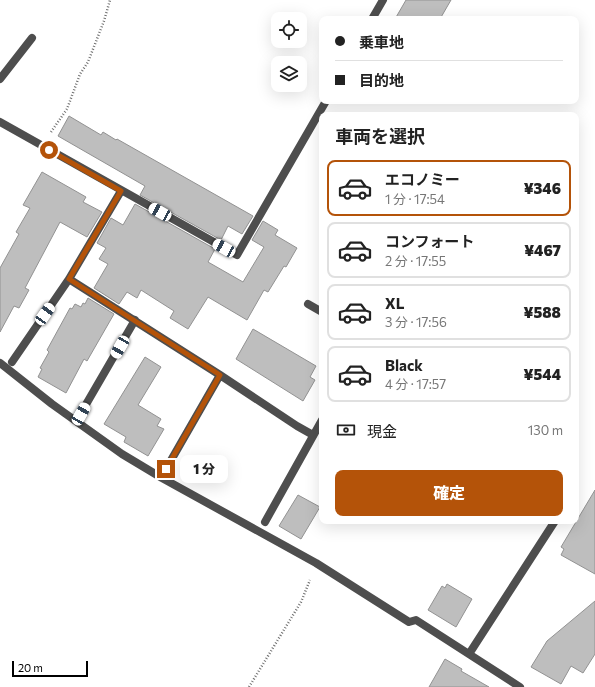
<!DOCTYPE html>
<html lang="ja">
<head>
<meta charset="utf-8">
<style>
  body { margin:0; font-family:Commissioner,"Noto Sans JP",sans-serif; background:#f6f6f6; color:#222; height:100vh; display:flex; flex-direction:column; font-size:15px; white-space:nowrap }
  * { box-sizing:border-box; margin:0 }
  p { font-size:13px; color:#767676 }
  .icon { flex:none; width:22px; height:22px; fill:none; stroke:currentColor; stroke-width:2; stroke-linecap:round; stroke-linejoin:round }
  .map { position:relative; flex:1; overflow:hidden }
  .details { position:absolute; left:319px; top:112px; width:260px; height:412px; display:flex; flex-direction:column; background:#fff; border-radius:8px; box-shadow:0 4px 16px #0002 }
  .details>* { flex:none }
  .banner { position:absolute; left:319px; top:16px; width:260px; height:88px; border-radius:8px; box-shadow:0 4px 16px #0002; display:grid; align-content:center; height:88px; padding:0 16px; background:#fff }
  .fabs { position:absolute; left:271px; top:12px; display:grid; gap:8px }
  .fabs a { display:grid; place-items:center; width:36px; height:36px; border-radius:8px; background:#fff; box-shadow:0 4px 16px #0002; font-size:20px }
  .scale { position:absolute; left:12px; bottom:10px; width:76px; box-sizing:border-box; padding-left:4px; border:2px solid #000; border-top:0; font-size:11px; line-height:14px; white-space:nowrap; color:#000; -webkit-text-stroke:3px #fff; paint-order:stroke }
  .end { position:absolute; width:18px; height:18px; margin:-9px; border:5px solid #b45309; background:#fff; box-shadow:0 0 0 2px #fff }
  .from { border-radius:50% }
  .bubble { position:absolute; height:28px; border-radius:8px; background:#fff; box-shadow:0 4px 16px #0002; font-size:13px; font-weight:800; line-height:28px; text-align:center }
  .car { position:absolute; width:12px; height:24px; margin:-12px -6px; border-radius:5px; box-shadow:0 0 3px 1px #0007; background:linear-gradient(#fff 24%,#345 0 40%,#fff 0 76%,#345 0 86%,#fff 0) }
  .banner b { display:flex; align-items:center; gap:14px; height:38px; font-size:15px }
  .banner b+b { border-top:1px solid #e0e0e0 }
  .banner i { width:10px; height:10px; background:#222 }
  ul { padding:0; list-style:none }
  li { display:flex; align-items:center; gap:12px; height:56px; margin:0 8px 6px; padding:0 8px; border:2px solid #e0e0e0; border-radius:8px }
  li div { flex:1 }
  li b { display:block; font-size:15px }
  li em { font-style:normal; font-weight:800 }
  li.current { border-color:#b45309 }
  li>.icon { width:36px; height:36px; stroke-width:1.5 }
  h2 { padding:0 16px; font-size:18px; line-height:48px }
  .pay { display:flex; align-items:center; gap:10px; height:44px; padding:0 16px; font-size:15px }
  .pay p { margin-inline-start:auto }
  .primary-button { display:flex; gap:8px; margin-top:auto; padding:8px 16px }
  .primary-button a { flex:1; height:46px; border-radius:8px; background:#b45309; color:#fff; font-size:16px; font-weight:800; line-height:46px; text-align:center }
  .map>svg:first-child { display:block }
</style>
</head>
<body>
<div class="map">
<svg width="595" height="687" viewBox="0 0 595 687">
  <rect width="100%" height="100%" fill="#fff"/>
  <path fill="#bebebe" stroke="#929292" d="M406,0H451L440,19H395Z
    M69,116L101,135L103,132L116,140L117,139L253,216L242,234L228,226L221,240L140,195L145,186L58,136Z
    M42,172L86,197L83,202L102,212L87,237L60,222L25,288L29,290L19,308L14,306L0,332V268L19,234L16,232L30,208L23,205Z
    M135,204L215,249L208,262L243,282L264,247L252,240L263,221L278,230L275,235L297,248L286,267L284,266L268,292L264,290L247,320L208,297L188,329L170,318L174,311L141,290L137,298L127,292L119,304L94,288L108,264L99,259L106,248L97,243L111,218L123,225Z
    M88,298L114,314L87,361L84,359L66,393L38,377L42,369L40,368L49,352L47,350L70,308L72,309L75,304L81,307L83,303L85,304Z
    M253,329L316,366L310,377L315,380L303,401L236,359Z
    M145,357L161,367L138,405L161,419L157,426L164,429L148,456L124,442L126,437L104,424Z
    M595,490V574L561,555L564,549L561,547Z
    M298,495L320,507L301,539L279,526Z
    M447,584L472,599L456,627L428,610L442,586L445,588Z
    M595,601V654L583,673L571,666L561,684L531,667L547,641Z
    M445,659L462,669L461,671L489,687H429Z"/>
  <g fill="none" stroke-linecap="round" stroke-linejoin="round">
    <path stroke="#707070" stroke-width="2.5" stroke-dasharray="1 2" stroke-linecap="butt" d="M51,132L67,109L80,74L88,62L104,21L110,0
      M249,687L301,602L310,580"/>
    <path stroke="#4e4e4e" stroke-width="8" d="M372,19L383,0
      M0,79L32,38
      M0,122L237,255L326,101
      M69,279L220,375L297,426L313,435
      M308,304L322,312
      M12,362L69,279L121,191
      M0,363L52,404L122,454L162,478L316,563L409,622L416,620L520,687
      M81,413L135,320
      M166,469L220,375
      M265,522L322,420
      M469,654L555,521"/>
  </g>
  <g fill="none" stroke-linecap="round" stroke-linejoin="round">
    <path stroke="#b45309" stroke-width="5" d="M49,150L121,191L69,279L220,375L166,469"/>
  </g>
</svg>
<div class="fabs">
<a><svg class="icon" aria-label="locate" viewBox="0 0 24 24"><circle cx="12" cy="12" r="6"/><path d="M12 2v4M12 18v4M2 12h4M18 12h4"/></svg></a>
<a><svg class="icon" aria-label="layers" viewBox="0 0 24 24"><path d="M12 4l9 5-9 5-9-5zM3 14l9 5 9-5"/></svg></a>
</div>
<div class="scale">20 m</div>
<i class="end from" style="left:49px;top:150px"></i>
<i class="end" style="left:166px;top:469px"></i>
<div class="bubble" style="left:180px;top:455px;width:48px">1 分</div>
<i class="car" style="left:160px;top:212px;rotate:299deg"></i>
<i class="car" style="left:224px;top:248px;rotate:299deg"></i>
<i class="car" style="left:45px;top:314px;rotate:35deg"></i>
<i class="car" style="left:120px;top:347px;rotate:210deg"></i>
<i class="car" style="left:81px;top:414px;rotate:30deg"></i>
<div class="banner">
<b><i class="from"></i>乗車地</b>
<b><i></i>目的地</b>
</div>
<section class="details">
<h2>車両を選択</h2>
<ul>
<li class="current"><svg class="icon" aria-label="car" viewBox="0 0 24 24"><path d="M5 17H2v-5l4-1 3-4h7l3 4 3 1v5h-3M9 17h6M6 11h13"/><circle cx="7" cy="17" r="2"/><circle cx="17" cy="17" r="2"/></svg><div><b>エコノミー</b><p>1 分 · 17:54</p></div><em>¥346</em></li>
<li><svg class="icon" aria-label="car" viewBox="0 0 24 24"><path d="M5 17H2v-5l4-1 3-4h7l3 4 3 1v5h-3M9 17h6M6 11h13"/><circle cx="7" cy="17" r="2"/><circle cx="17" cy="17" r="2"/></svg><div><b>コンフォート</b><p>2 分 · 17:55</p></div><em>¥467</em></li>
<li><svg class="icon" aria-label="car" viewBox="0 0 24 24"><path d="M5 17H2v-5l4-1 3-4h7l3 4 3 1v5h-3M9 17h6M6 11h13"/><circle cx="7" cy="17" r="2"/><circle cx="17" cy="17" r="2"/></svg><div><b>XL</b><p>3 分 · 17:56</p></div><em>¥588</em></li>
<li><svg class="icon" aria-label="car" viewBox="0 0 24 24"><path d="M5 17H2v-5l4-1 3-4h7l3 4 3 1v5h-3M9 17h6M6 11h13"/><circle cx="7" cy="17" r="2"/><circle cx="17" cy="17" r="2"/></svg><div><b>Black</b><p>4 分 · 17:57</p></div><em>¥544</em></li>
</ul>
<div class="pay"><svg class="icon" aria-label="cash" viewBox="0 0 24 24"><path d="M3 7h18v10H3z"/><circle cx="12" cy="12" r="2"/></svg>現金<p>130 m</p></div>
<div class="primary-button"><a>確定</a></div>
</section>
</div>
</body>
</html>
